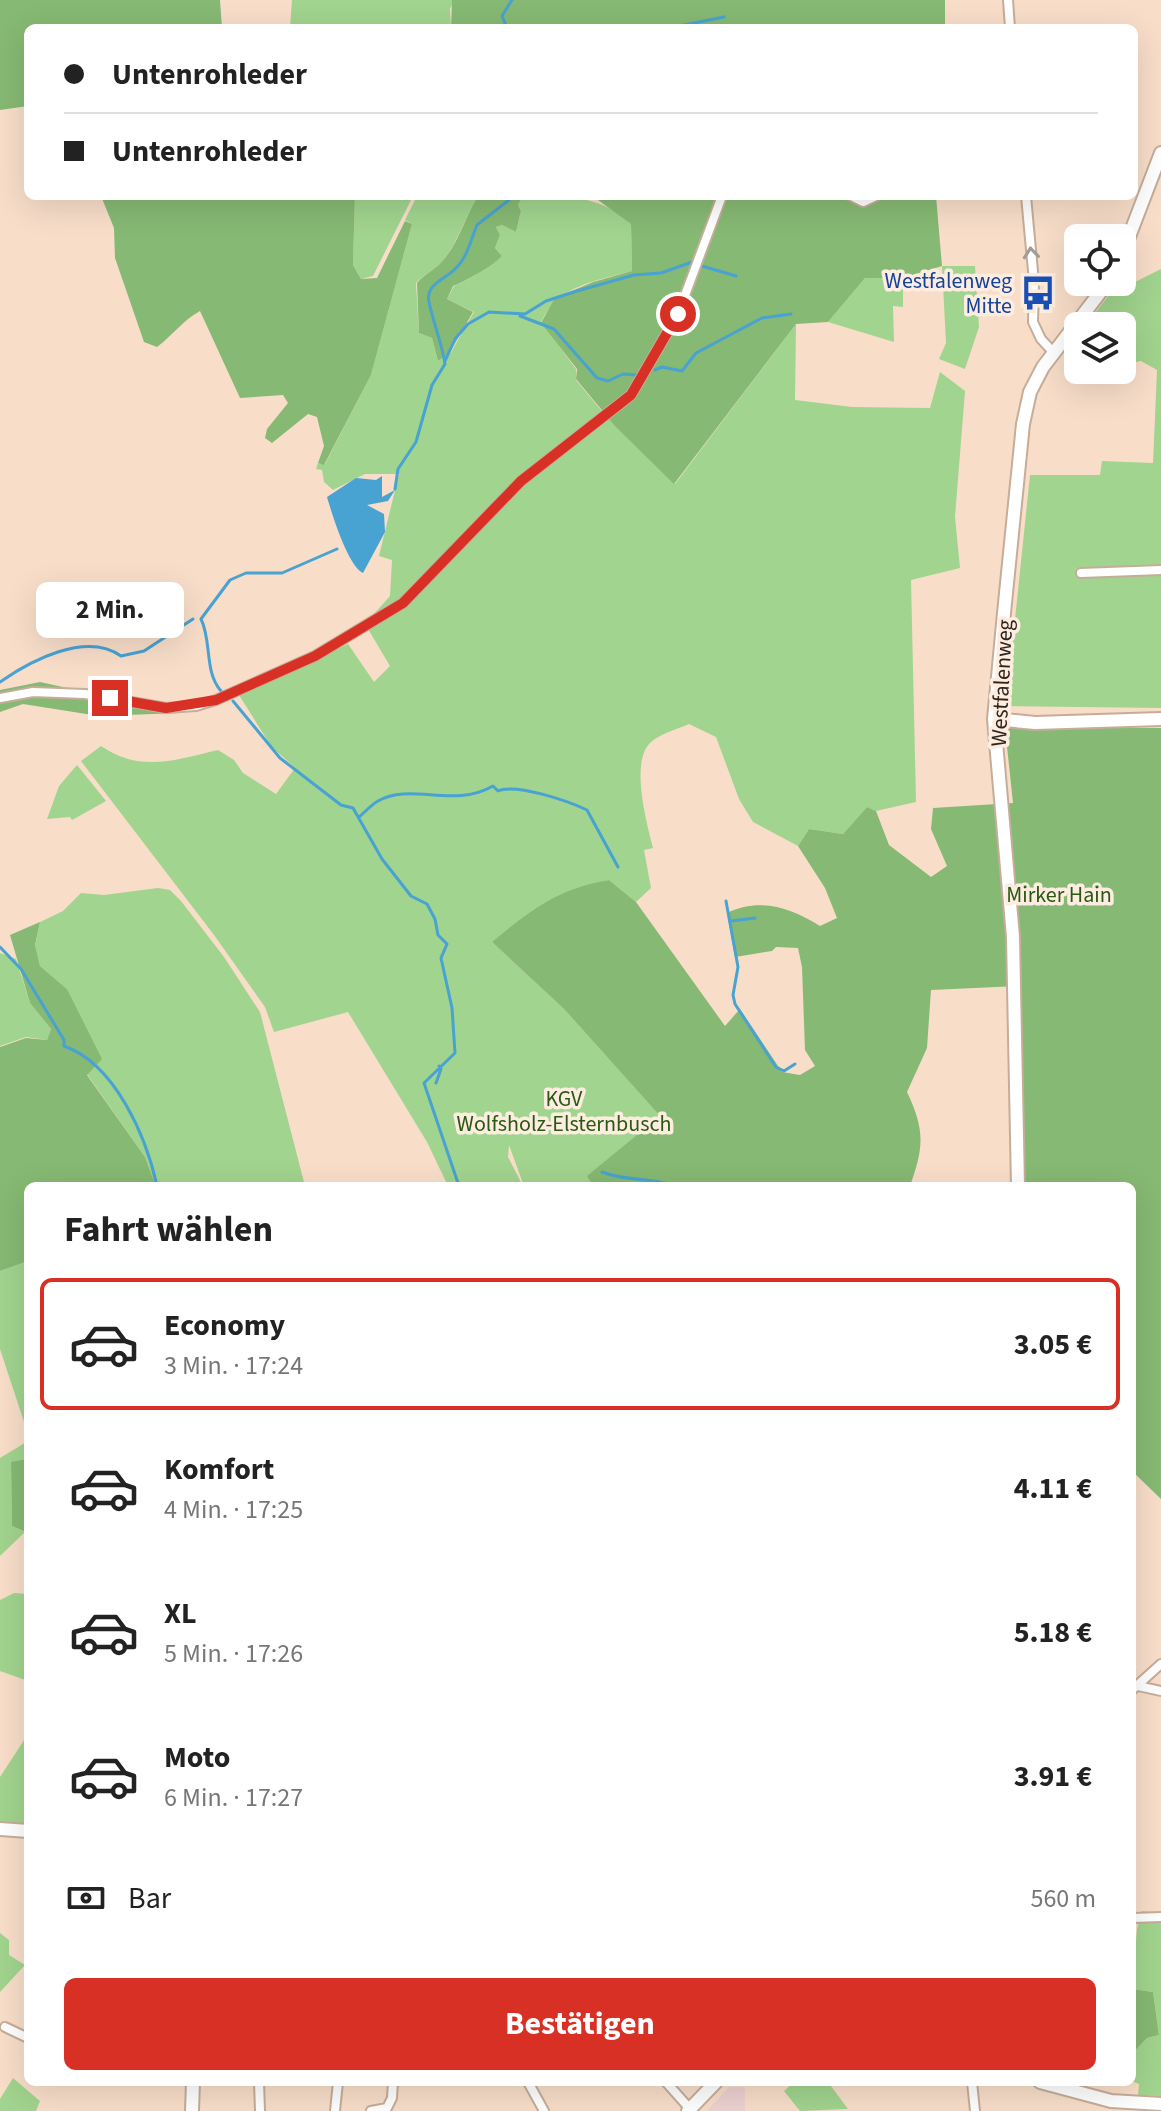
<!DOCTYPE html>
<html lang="de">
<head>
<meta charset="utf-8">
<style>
  body { margin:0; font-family:"Source Sans 3",sans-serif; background:#f2f2f2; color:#222; height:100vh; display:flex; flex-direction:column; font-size:30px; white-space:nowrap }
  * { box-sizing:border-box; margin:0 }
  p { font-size:26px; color:#767676 }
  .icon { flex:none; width:44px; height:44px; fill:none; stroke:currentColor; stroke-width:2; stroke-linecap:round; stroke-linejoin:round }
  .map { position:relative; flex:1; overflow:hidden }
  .sheet { position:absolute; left:24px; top:1182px; width:1112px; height:904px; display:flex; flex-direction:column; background:#fff; border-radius:12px; box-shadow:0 8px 32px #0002 }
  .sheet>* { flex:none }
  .banner { position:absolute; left:24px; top:24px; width:1114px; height:176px; border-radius:12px; box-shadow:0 8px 32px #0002; display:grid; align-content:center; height:176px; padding:0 40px; background:#fff }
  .buttons { position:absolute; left:1064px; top:224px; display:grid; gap:16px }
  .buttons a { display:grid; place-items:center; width:72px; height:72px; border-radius:12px; background:#fff; box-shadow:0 8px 32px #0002; font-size:40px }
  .end { position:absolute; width:36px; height:36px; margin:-18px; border:10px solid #d93025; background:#fff; box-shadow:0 0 0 4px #fff }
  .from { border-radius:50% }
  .bubble { position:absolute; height:56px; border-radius:12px; background:#fff; box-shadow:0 8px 32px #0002; font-size:26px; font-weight:700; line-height:56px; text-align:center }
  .banner b { display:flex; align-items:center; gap:28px; height:76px; font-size:30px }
  .banner b+b { border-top:2px solid #e0e0e0 }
  .banner i { width:20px; height:20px; background:#222 }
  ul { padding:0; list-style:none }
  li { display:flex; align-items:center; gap:24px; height:132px; margin:0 16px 12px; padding:0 24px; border:4px solid transparent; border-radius:12px }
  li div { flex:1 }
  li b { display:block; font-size:30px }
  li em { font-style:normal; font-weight:700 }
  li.active { border-color:#d93025 }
  li>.icon { width:72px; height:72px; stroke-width:1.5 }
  h2 { padding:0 40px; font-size:36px; line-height:96px }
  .pay { display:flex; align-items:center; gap:20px; height:88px; padding:0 40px; font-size:30px }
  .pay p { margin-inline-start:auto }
  .primary-button { display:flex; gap:16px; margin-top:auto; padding:16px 40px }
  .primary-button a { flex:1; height:92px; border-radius:12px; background:#d93025; color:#fff; font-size:32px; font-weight:700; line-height:92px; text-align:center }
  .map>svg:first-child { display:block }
</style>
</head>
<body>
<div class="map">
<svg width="1161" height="2111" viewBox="0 0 1161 2111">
  <rect width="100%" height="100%" fill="#f8dec9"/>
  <path fill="#edd2d0" d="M729,2087H745V2111H707Z"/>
  <path fill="#a1d48e" d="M292,0H454L450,9L451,28H290Z
    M355,196H413L373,276L361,279L353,265Z
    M417,196H478C465,217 459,239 445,258C437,269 425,273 416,283L419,333L432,338L438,361L450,354L474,312L447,299L454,286C464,282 495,265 502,256L495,248L500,235L496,227L502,225L516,232L521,211L518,205L523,196C564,196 600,194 631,224L632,271C593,282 561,284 541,322L576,369V380L605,415L522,474L400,600L374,614L390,596L392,560L379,556L399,474H365L333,490L324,482L322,470L316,469L318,463L325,464L371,375L412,224L405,220Z
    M942,266H975L979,327L965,369L939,359L946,343Z
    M1161,269V708L1006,706L1030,475H1100L1102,461L1153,463L1157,370L1141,361L1122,365V326H1085L1109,295Z
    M865,278H903V307L893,306L894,342L828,322Z
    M796,324L795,400L852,407L930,408L940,372L965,391L955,517L960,568L911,580L916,802L876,811L867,807L843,834L809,829L798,846L753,822L739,799L716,737L689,724C678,729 659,734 650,743C630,763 647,824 653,848L644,850L651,888L636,902L609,880C565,888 529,918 492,942L564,1009L660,1116L588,1176L593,1186H524L509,1145L508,1157L523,1186H448L427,1142L348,1012L274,1032L265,1007L214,935L81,761L101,746C140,773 176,760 218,750L234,760L243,773L276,794L295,768L271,746L239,695L348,644L374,682L390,666L368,629L405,607L529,480L612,417L675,484Z
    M77,765L106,801L72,820L70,817L47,819L59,786Z
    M158,888L170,890L181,901L224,957L260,1012L305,1186H156L145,1157L87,1074L67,989L40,966L35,946L40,922L63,911L81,893L104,895Z
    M0,953L16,959L30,1003L51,1029L47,1040L26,1037L0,1046Z
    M28,1261V1434L0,1349V1271Z
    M28,1441V1459L11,1463L12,1526L25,1532L0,1556V1458Z
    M14,1593L28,1594V1681L0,1671V1600Z
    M28,1734V1824H0V1777Z
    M1142,1911L1161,1914V2096L1138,2095L1139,2084L1132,2081V2054L1147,2038L1159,2035L1153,1992L1132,1989L1137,1929Z
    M0,1933L9,1940V1955L25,1965L0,1992Z
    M13,2078L40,2101L36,2111H0V2099Z
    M794,2082H828L848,2109L800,2111L784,2091Z"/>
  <path fill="#86b973" d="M0,0H220L222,28H28V106L0,110Z
    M452,0H945V28H451Z
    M101,196H355L353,265L361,279L377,278L405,221L412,224L371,375L324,465L318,463L324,446L317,417L308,414L272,443L265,438L267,429L288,403L283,395L240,398L200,311C183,320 173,335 157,347L144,342L115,258L114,228Z
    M478,196H523L518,205L521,211L516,232L502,225L496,227L500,235L495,248L502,256C495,265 464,282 453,286L447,299L473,312L449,354L438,361L432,338L419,333L417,283C425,273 437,269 445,258C460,239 465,217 478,196Z
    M565,196H936L942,266L903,278H865L828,322L796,324L674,484L615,426L576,379L577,369L541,323L555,298L593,282L632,271L631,224L598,200Z
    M40,682L181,713L99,716L23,704L0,712V690Z
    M1005,728H1161V1499L1132,1471V1186H1023L1019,986L931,990L927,1048L907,1092C925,1130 924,1147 910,1186H593L587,1176L660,1116L564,1009L492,942C531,910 557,889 609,880L636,902L725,1026L740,1009L782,1072L800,1075L815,1066L805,1050L802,967L798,948L776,947L772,951L735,957L727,913C760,897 791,908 820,926L837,918L825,888L798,846L809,829L843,834L867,807L876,811L889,845L931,877L947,866L931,829L933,808L1013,803Z
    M40,922L35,945L40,966L67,989L102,1059L87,1075L145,1157L156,1186H28V1261L0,1271V1047L26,1038L47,1040L51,1029L30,1003L10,935Z
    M28,1459V1533L12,1526L11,1462Z
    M1132,1989L1153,1992L1159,2035L1147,2038L1132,2054Z"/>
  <path fill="#48a2d2" d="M382,476V497L395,490L388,501L367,505L384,514L385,532L363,573C348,566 332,514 327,497L356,478L376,480Z"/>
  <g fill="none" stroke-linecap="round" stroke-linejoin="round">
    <path stroke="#48a2d2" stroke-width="3" d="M507,28L502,16L512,0
      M669,28L724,17
      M702,266L736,276
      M520,316L554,329L597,378L608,381L623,374L637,375
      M445,361L455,339L468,324L489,312L525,314L546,301L577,291L634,275L661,273L695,261
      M655,370L662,367L682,371L696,353L762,318L791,314
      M395,489L398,469L416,442L432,385L445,364C442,343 433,322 429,302C425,284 446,279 455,269C468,257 471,239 477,225L514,196
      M0,682C30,661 86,631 121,656L144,651L193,619
      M221,691C204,672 212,641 201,619L230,580L246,573H282L337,549
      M233,701L280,758L341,805L353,808L382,859L411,896L427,904L435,919L438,935L447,944L441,958L452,1008L455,1053L424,1083L459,1186
      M359,817C365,812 371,805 378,801C411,782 453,809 493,786L498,791C516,783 568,801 587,810L618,867
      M726,901L738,967L733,995L735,1004L776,1067L784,1071L795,1064
      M731,921L755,918
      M0,947L21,969L64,1040V1046C115,1064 146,1136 157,1186
      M436,1083L441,1069L439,1066
      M602,1172C627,1182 651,1177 676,1186"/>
    <g stroke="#c6ad99" stroke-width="12">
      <path id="street" d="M1008,0L1010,28
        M851,196L863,202L876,196
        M1026,196L1034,282L1033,322L1041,339L1054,353
        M1081,573L1161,570
        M0,698L33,692L85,694L166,708L196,706L216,700L315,656L403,603L521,481L631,395L678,314L722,196
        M1138,1686L1161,1691
        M1132,1690L1161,1664
        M1132,1918L1161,1917
        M5,2027L28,2038
        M259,2082L260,2111
        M528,2082L544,2111
        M666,2082L690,2109
        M972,2082L975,2111
        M335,2111L338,2082
        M371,2111L387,2108L392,2098L393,2082"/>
    </g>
    <g stroke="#c6ad99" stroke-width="16">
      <path id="secondary" d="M1122,255L1161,153
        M994,719L1035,723L1161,719
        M1018,1186L1013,937L994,719L1004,613L1023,424L1030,392L1043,367L1108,282
        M0,1829L28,1831
        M1040,2082L1111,2101L1161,2104
        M192,2111L193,2082
        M688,2111L716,2082"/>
    </g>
    <use href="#street" stroke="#fff" stroke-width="8"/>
    <use href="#secondary" stroke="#fff" stroke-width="12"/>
  </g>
  <defs><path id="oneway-chevron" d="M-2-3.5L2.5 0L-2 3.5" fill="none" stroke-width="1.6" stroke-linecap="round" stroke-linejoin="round" transform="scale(2)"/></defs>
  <use stroke="#a19c99" href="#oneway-chevron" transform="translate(1031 253) rotate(-96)"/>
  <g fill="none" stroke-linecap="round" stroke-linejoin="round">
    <path stroke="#d93025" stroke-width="10" d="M110,698L166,708L216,700L315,656L403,603L521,481L631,395L678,314"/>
  </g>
  <defs>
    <g id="bus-bare" transform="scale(2.76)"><path d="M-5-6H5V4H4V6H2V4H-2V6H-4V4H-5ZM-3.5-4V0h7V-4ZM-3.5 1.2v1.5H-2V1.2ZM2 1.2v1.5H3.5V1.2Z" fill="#1a4fb4" stroke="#fdede1" stroke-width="2.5" paint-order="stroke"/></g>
  </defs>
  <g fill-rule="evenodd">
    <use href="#bus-bare" x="1038" y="293"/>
  </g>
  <g text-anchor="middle" stroke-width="7" stroke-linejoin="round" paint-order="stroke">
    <g font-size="22" fill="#164399" stroke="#fdede1" text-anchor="end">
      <text x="1012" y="288">Westfalenweg<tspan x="1012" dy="25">Mitte</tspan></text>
    </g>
    <g font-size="22" fill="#2e241c" stroke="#fdede1">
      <text transform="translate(1001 683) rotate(-87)" y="8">Westfalenweg</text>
    </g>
    <g font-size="22" fill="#295912" stroke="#fdede1">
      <text x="1059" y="902">Mirker Hain</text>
      <text x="564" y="1106">KGV<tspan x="564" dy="25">Wolfsholz-Elsternbusch</tspan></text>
    </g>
  </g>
</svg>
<div class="buttons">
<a><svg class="icon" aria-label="locate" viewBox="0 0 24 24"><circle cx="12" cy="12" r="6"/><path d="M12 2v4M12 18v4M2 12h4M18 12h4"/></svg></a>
<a><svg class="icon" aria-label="layers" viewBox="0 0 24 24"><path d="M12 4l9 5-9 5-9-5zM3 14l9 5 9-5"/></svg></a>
</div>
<i class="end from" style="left:678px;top:314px"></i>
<i class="end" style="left:110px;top:698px"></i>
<div class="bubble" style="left:36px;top:582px;width:148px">2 Min.</div>
<div class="banner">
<b><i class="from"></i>Untenrohleder</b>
<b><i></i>Untenrohleder</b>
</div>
<section class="sheet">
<h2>Fahrt wählen</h2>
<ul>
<li class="active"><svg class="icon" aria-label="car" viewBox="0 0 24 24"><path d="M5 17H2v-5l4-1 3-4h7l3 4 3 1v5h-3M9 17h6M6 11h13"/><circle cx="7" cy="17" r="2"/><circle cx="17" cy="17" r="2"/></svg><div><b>Economy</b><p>3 Min. · 17:24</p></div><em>3.05 €</em></li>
<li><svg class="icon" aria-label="car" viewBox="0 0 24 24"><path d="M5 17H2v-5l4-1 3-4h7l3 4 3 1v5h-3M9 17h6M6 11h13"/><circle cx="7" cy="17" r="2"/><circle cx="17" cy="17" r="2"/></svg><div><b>Komfort</b><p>4 Min. · 17:25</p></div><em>4.11 €</em></li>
<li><svg class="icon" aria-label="car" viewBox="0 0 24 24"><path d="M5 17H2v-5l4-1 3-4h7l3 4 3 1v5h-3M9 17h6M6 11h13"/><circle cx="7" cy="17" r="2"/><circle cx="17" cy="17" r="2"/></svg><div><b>XL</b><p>5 Min. · 17:26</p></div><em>5.18 €</em></li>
<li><svg class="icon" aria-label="car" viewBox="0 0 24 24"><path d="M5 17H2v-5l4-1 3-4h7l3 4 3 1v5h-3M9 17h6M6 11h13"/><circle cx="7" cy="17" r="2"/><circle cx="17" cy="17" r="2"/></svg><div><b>Moto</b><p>6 Min. · 17:27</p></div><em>3.91 €</em></li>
</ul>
<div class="pay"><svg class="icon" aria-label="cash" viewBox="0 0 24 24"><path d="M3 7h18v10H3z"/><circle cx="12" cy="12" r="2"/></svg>Bar<p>560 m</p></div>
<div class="primary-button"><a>Bestätigen</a></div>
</section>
</div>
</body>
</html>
